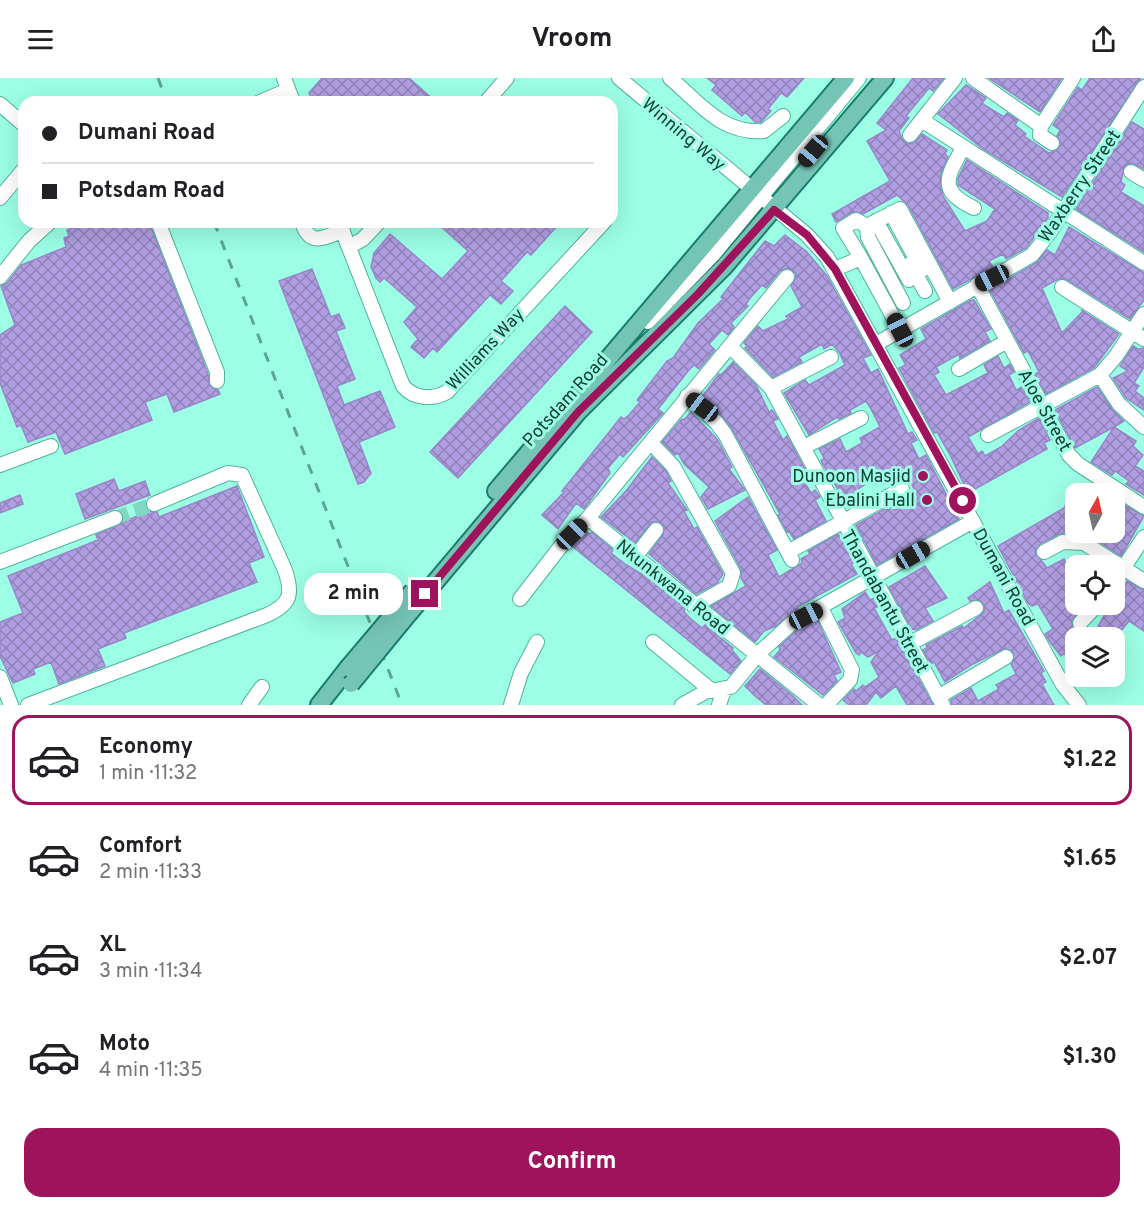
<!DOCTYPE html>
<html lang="en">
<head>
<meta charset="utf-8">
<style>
  body { margin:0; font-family:Overpass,sans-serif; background:#f2f2f2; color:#202124; height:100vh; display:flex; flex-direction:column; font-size:22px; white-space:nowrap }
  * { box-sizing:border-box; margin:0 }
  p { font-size:20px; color:#757577 }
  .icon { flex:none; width:33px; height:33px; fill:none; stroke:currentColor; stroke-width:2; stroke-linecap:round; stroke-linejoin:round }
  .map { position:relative; height:627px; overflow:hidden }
  .sheet { display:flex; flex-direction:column; background:#fff; flex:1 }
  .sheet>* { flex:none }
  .top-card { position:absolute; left:18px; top:18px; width:600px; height:132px; border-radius:18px; box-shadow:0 6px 24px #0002; display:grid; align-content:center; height:132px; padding:0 24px; background:#fff }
  .needle { width:39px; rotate:8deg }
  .buttons { position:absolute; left:1065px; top:405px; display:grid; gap:12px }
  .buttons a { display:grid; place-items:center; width:60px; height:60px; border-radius:12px; background:#fff; box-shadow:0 6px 24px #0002; font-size:30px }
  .end { position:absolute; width:27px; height:27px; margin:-14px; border:8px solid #9f125c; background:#fff; box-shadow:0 0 0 3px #fff }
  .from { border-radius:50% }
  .bubble { position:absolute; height:42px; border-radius:18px; background:#fff; box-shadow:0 6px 24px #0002; font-size:20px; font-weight:700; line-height:42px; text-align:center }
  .car { position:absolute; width:18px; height:36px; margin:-18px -9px; border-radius:8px; box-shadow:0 0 4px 2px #0007; background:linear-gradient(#222 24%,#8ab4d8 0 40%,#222 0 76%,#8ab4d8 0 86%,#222 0) }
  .top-card b { display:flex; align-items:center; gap:21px; height:57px; font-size:22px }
  .top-card b+b { border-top:2px solid #e0e0e0 }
  .top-card i { width:15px; height:15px; background:#202124 }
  ul { padding:10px 0 0; list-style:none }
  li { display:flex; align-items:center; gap:18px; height:90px; margin:0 12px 9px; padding:0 12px; border:3px solid transparent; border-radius:18px }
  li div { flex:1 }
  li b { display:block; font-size:22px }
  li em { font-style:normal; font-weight:700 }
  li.active { border-color:#9f125c }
  li>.icon { width:54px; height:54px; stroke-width:1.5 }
  .action { display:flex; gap:12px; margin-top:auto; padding:12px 24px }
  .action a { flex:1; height:69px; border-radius:18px; background:#9f125c; color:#fff; font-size:24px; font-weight:700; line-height:69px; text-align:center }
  header { display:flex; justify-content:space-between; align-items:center; height:78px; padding:0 24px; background:#fff; font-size:27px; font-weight:700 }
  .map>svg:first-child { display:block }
</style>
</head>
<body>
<header><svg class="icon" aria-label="menu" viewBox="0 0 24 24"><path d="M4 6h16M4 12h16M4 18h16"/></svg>Vroom<svg class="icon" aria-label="share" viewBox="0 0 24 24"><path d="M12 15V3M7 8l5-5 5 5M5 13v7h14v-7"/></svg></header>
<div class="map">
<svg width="1144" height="627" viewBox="0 0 1144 627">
  <defs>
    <pattern id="building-cross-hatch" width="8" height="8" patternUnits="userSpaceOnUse" patternTransform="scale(1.5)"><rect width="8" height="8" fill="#b19ee2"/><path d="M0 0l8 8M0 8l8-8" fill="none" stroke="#8f82b8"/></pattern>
  </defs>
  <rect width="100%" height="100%" fill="#9bfee5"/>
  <path fill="url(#building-cross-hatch)" stroke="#9886c9" stroke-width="1.5" d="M322,0H409L436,24H313L309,15Z
    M707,0H804L787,19L781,15L768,31L771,33L761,44H755L745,34L742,38L712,12L716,7Z
    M913,0H944L933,13L929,10L906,38L909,40L899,53L902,61L908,66L914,65L922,56L947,72L945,76L948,79L941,95L940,107L943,118L965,153L987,143L995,131L958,107V100L967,82L1048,135V140L1026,170L1006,181L1003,176L989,183L993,189L953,211L908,127L897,117L863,136L852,134L836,144L832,136L890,103L867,63L886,52L877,45Z
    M989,0H1062L1040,34Z
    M1090,0H1141L1062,119L983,71L938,36L966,7L986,20L982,25L986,28L1004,39L1007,35L1018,42L1015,47L1026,56L1024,58L1049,75L1055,73L1061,66L1057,58L1060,52L1053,47L1078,9L1082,12Z
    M1132,44L1144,51V91L1132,85L1124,89L1121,104L1125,107L1121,114L1144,128V174L1076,131Z
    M91,144H149L208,296L209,307L218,312L220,316L174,334L167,316L145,324L152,342L65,376L56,354L28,364L21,347L17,349L0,305V257L15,247L1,208L7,205L21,187L66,169L64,160L69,158L67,152Z
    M436,144H552L557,148L531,177L527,174L501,203L513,213L501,226L490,217L437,274L433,270L424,280L411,269L418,261L404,244L417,229L384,200L380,204L376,200L371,189L374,175L390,156L442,201L468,173Z
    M1069,149L1144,195V222L1130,241L1066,201H1058L1042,210L1062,255L1083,233L1081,232L1119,256L1094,290L1046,316L1035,296L1039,294L1028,273L1024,275L990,212L1036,185L1047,172L1055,177Z
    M785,157L806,173L827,198L871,277L863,280L871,295L878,291L908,356L912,354L917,362L911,365L919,381L926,377L959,441L877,487L856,447L892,427L895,432L918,420L910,402L899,403L892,391L859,410L864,421L849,430L821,383L824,380L819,371L840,361L846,374L862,365L860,360L880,349L871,331L866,323L850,332L851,335L839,341L837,339L809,357L784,315L805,302L809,307L845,287L839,274L832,266L824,271L822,266L799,279L802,284L773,299L745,270L747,268L744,265L758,248L763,253L788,241L786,238L802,229L791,208L796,196L788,190L780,193L766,210L762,207L751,219L746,226L748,228L731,245L734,249L728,257L722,252L709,266L715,272L699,291L694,287L689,292L658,331L663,335L623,379L620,376L608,390L610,395L584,431L576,425L558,451L542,437L564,414L562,413L621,339L624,341L629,337L640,324L637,322L667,283L673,280L698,245L723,221L721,219L765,163L774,168Z
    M312,191L331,239L339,236L345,250L336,253L355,301L337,308L344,327L380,313L395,349L359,364L371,395L364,404L358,406L279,203Z
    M971,222H974L991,251L985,254L990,263L960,280L959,276L936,289L939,294L934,297L946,317L988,295L984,287L998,278L1004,290L1010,286L1014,294L1009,297L1016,312L1022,309L1030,324L968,359L978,376L982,373L985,378L1001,369L1019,352L1039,340L1050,362L1044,365L1047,371L968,415L950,377L937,354L934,355L899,290L906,287L900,277L926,261L921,251Z
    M565,228L592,254L458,400L430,374Z
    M1133,268L1138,271L1144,270V289L1134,305L1139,308L1135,313L1144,320V332L1126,320L1113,300L1128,293L1120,288Z
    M733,284L756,307L769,334L772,332L778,341L773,343L783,362L787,358L808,397L802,400L811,415L815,412L820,419L815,422L826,443L794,461L789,453L787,454L778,437L780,436L732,351L702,319L719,296L721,297Z
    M1097,309L1112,331L1124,343L1114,349L1136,363L1133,368L1143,377L1135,388L1144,393V417L1126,406L1129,403L1115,393L1112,397L1091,384L1114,349L1075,370L1055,332Z
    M691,334L717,361L732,389L729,391L745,412L708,431L701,419L709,409L684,386L678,375L675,377L662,364L682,341L684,342Z
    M652,379L666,393L671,403L668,405L687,432L684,433L694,451L697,449L723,496L717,505L696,516L649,476L663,457L662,445L652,444L635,465L601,439L626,413Z
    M114,401L119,413L145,403L150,417L85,441L76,416Z
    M237,408L264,479L249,485L257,504L124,555L126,560L98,571L105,588L59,606L51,584L33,591L35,596L13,605L0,578V544L23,535L8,498L98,462L96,457L148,433L157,434L159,439Z
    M20,417L23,426L0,435V425Z
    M748,419L777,472L768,477L779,499L802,485L801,481L810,476L808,473L838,456L855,484L851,486L857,496L797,529L798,531L776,548L764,553L755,564L711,528L746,508L741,500V491L715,443Z
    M1070,420L1076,424V452L1059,456L1040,466L1035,474L1047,490L1064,481L1067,488L1088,478L1103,488H1076V537L1071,543L1076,553V591L1065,575L1061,578L1050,564L1045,556L1053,551L1038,526L1032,528L1028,525L998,468L1064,430Z
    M1114,421L1144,438L1121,478L1089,457L1078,455L1114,454Z
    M587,454L590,456L592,454L613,472L611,475L625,486L645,498L685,530L684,534L691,541L702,550L705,547L733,570L732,572L741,583L730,596L573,469Z
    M925,488L947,520L925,530L933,543L916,552L912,551L889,509Z
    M1127,503L1144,512V553L1129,543L1115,560H1083L1093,550L1096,552L1106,534L1109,536L1119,520Z
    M990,504L1004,535L1009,532L1044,593L1041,595L1046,604L1042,606L1054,627H952L951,622L971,610L978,623L999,611L996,607L1016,596L1011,586L1014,575L1005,570L971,587L945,604L934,584L931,586L923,572L927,570L926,567L962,548L964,550L983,535L985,530L981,523H970L968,520Z
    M865,514L870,522L874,520L879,528L874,530L892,562L896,560L933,627H907L896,608L881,620L876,614L866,627H849L843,622L854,611L856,613L863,607L865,609L879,599L871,584L879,573L868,579L861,574L859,577L856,575L838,544L845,540L842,531Z
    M817,541L841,594L834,597L837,603L823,617L774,579L780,572L779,569L797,552Z
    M760,591L793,618L802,627H766L755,618L745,608Z"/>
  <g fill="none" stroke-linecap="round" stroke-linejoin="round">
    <path stroke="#80d8c2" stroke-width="14" stroke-dasharray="14 7" stroke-linecap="butt" d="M115,440L154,426"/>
    <g stroke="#4fb39c" stroke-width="16">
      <path id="minor" d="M284,0L293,24
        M619,0L807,157L827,179L1063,607L1079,627
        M670,0C701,26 721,56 764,53L783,38
        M973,0L1041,48
        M260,24L288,12
        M486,24L507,0
        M0,26L24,47
        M923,43L1144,185
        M910,57L955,0
        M1052,65L1040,57L1041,48L1073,0
        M963,70C946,100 938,113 974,130
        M1131,94L1144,102
        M0,120L24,91
        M891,135L922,192
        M876,143L909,202
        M158,144L217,294V303
        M302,144C310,170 323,159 343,153
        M339,144L403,308C414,321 432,322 447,314L604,144
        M867,148L868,159L903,225
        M349,169L363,161L379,144
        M861,180L843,150L856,142L867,148L900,131L950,224
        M910,186L925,213
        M835,191L861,180L900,252
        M0,199L29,163L50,144
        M977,207L1069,377L1078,386L1144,429
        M1062,209L1144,261
        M648,244L713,177L859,0
        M876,266L1032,177L1050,154L1144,9
        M731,269L771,310L943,627
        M959,291L1007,263
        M1100,297L1119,326L1144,349
        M771,310L831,279
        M687,318L716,344L725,356L792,482
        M988,357L1100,297L1116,278L1144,236
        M651,365L673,388L733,495L729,508L694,528
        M804,369L861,340
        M0,387L51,368
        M588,440L819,627
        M788,474L902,411
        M1044,474L1063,464L1084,465L1144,503
        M635,479L656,452
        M0,484L115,440
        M1114,504L1144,459
        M520,521L561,468L588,440L787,199
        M821,530L852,592L850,602L826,627
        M1080,545L1098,526
        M653,564L712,613
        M909,566L976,530
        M0,599L11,627
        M938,619L1006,579
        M28,627L267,537C291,526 293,516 285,492L242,397L228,395L154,426
        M249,627L262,609
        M511,627L521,595L537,564
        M682,627L705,614L731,609L758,576L792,545L973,443
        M719,627L724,612"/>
    </g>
    <g stroke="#187d6a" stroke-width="20">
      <path id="major" d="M496,413L846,0
        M410,534L578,334L724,189L885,0
        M319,627L348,590"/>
    </g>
    <use href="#minor" stroke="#fff" stroke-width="14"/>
    <use href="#major" stroke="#75c5b6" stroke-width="16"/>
    <path stroke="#5da593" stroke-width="3" stroke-dasharray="10 10" stroke-linecap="butt" d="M158,0L167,24
      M214,144L402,627"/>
    <g stroke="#187d6a" stroke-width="20" stroke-linecap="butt">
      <path id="major-bridge" d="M348,590L413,513
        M351,606L410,534"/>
    </g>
    <use href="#major-bridge" stroke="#75c5b6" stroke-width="16"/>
  </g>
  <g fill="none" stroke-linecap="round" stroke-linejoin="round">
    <path stroke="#9f125c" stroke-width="8" d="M425,516L578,334L698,216L774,132L807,157L835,191L963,423"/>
  </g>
  <g fill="#9f125c" stroke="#9bfee5" stroke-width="2">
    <circle cx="923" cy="398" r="6"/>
    <circle cx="927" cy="422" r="6"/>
  </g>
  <g text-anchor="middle" stroke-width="6" stroke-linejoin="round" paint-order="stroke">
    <g font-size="18" fill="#164037" stroke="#9bfee5">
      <text transform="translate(684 56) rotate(40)" y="6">Winning Way</text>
      <text transform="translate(1079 108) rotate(-56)" y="6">Waxberry Street</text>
      <text transform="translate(485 271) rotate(-47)" y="6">Williams Way</text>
      <text transform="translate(565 322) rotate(-48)" y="6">Potsdam Road</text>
      <text transform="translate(1045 332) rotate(61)" y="6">Aloe Street</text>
      <text transform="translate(1004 499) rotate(61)" y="6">Dumani Road</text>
      <text transform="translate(673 509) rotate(39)" y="6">Nkunkwana Road</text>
      <text transform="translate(885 523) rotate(61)" y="6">Thandabantu Street</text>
    </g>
    <g font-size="18" fill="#164037" stroke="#9bfee5" text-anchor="end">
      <text x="911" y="404">Dunoon Masjid</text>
      <text x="915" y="428">Ebalini Hall</text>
    </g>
  </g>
</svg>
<div class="buttons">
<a><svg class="needle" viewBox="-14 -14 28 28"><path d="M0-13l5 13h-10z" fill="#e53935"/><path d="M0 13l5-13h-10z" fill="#757577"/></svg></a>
<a><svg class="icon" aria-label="locate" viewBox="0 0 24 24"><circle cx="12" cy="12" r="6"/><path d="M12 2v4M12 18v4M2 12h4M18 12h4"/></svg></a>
<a><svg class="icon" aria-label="layers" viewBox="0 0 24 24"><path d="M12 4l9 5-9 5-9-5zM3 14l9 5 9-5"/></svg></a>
</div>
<i class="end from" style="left:963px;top:423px"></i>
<i class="end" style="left:425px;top:516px"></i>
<div class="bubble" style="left:304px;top:495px;width:99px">2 min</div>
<i class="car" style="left:813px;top:73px;rotate:220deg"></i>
<i class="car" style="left:992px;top:200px;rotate:243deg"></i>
<i class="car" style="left:900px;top:252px;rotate:333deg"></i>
<i class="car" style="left:702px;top:329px;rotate:307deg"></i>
<i class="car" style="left:572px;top:456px;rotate:45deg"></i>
<i class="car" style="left:913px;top:477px;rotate:60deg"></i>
<i class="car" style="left:806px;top:538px;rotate:63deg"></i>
<div class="top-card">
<b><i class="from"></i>Dumani Road</b>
<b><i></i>Potsdam Road</b>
</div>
</div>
<section class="sheet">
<ul>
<li class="active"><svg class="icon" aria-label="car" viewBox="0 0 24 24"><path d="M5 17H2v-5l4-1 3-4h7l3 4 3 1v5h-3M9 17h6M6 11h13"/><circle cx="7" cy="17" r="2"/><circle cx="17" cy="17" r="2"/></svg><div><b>Economy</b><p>1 min · 11:32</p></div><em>$1.22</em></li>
<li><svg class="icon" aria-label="car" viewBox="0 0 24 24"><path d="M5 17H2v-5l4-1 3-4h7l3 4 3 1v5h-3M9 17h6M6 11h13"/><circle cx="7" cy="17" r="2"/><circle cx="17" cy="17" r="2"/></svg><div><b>Comfort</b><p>2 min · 11:33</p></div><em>$1.65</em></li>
<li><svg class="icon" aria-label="car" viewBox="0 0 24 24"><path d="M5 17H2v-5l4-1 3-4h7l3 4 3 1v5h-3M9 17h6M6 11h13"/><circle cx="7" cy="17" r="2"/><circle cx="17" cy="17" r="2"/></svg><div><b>XL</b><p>3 min · 11:34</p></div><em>$2.07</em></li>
<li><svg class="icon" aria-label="car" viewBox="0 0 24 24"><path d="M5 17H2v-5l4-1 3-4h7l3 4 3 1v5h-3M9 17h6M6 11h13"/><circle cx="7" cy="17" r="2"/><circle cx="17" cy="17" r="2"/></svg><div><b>Moto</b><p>4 min · 11:35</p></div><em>$1.30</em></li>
</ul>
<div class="action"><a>Confirm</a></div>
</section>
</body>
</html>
